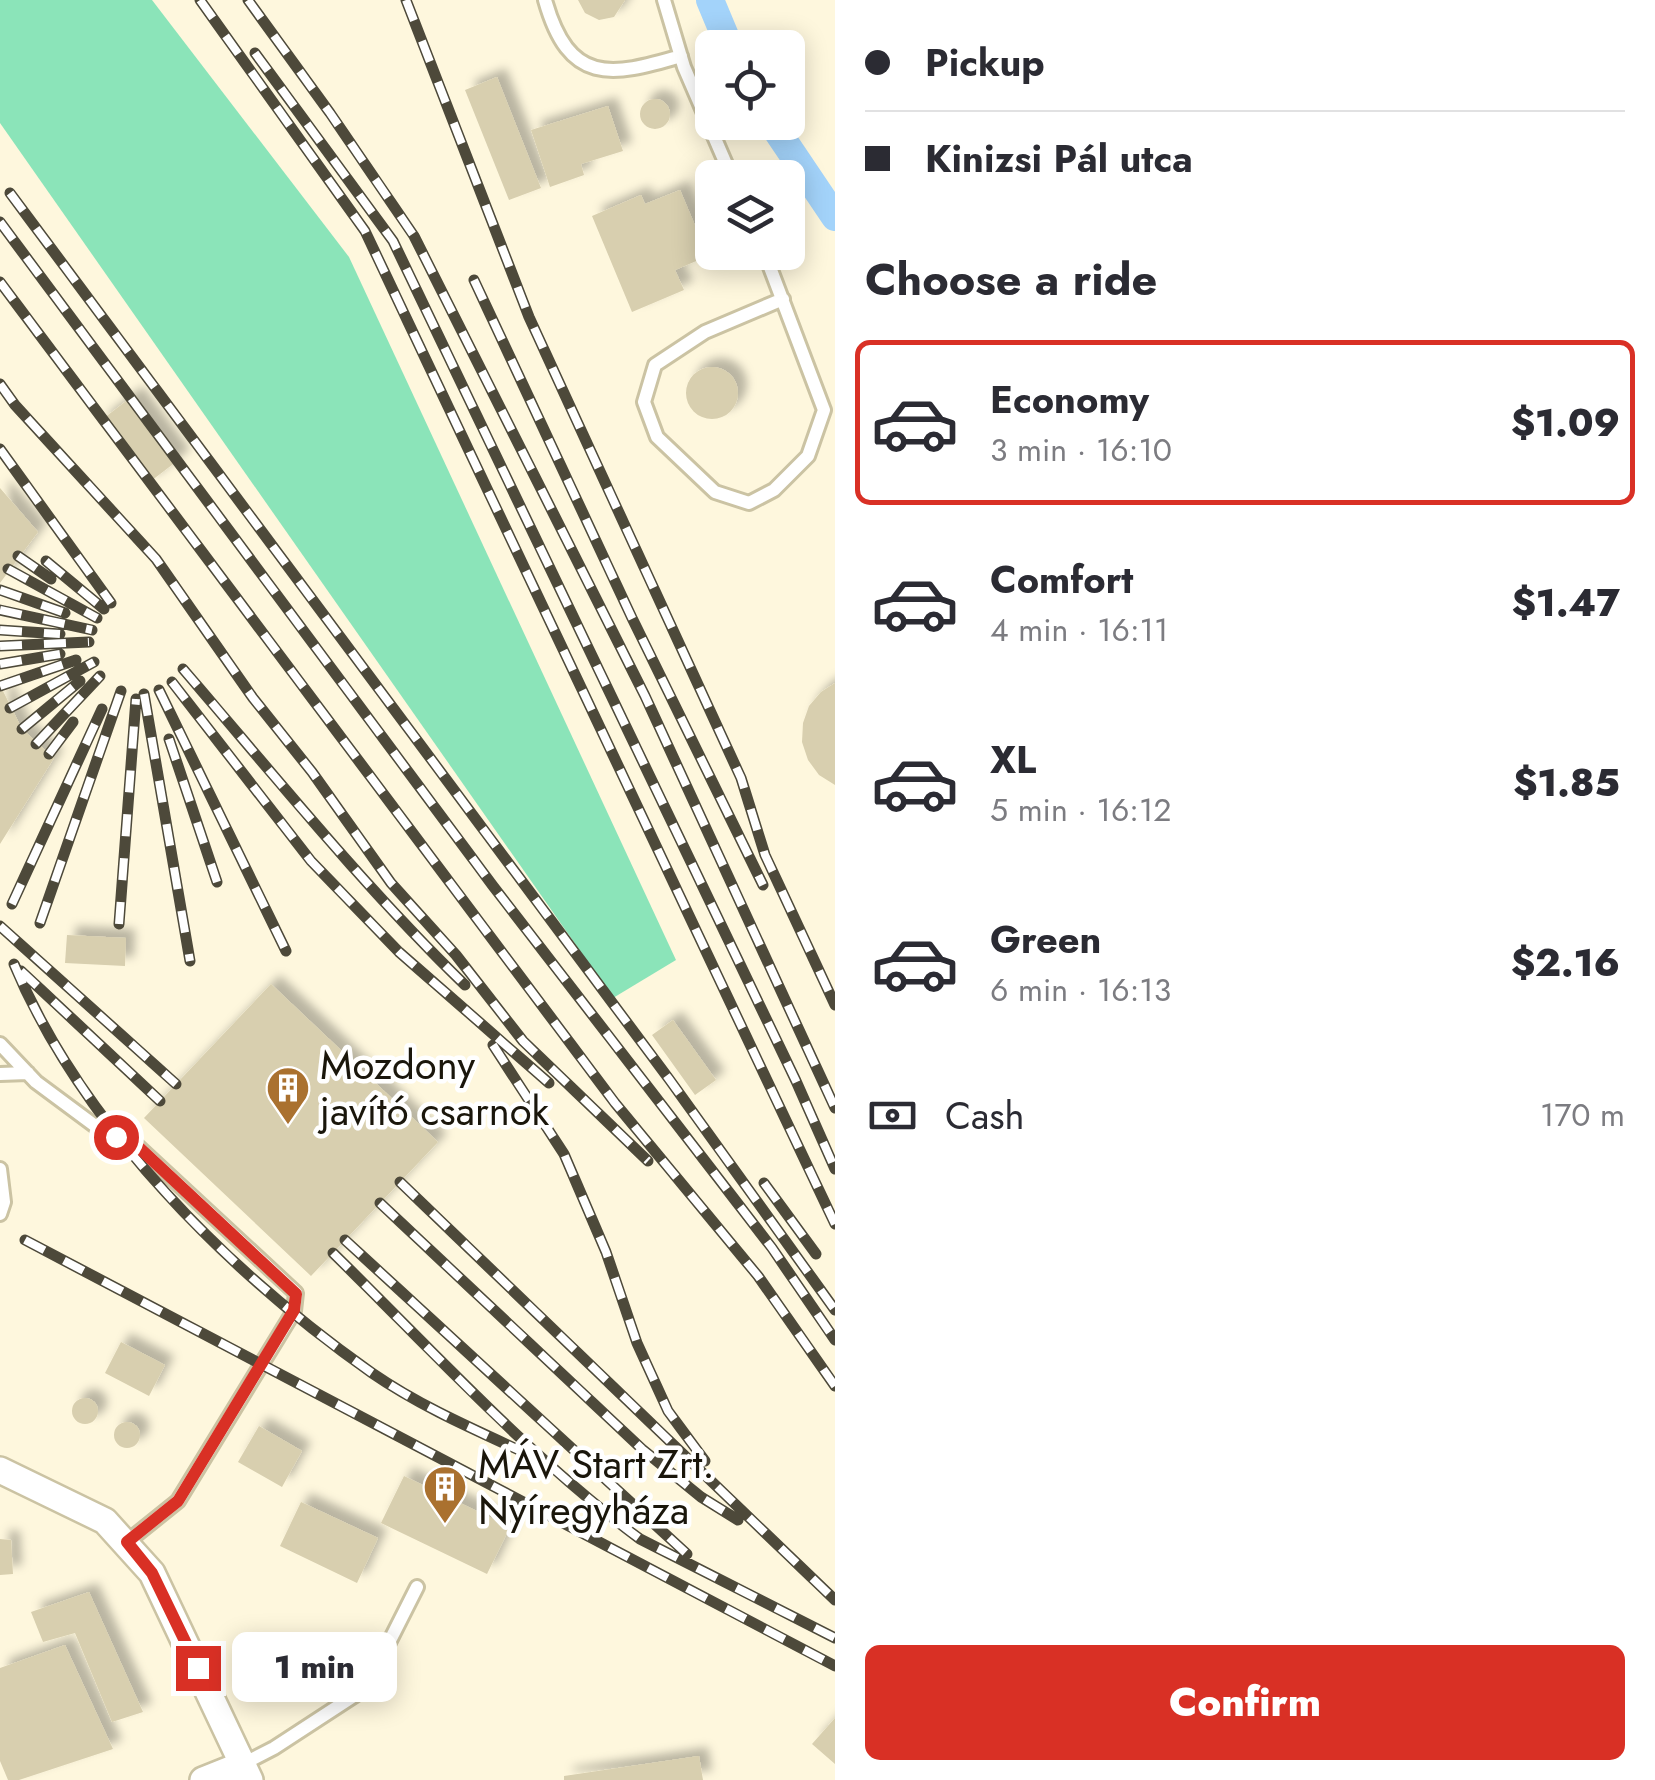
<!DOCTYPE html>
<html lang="en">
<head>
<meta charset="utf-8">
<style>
  body { margin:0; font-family:Jost,sans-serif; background:#f2f2f3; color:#2b2b33; height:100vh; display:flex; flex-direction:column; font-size:38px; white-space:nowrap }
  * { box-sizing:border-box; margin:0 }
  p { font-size:32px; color:#7c7c81 }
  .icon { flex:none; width:55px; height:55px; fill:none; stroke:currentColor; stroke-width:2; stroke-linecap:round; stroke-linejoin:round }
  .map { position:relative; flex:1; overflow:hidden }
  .details { display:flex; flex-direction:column; background:#fff; width:820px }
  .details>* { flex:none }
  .banner { display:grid; align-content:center; height:220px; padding:0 30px; background:#fff }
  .buttons { position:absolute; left:695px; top:30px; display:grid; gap:20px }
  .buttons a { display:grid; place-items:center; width:110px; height:110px; border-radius:15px; background:#fff; box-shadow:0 5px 25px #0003; font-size:50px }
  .end { position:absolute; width:45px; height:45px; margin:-22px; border:12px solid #d93025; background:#fff; box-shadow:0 0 0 5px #fff }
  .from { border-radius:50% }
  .bubble { position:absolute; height:70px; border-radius:15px; background:#fff; box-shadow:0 5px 25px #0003; font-size:32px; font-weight:800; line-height:70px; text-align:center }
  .banner b { display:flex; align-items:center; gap:35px; height:95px; font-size:38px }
  .banner b+b { border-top:2px solid #e1e1e2 }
  .banner i { width:25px; height:25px; background:#2b2b33 }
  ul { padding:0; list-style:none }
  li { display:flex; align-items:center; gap:30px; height:165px; margin:0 20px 15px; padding:0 10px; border:5px solid transparent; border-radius:15px }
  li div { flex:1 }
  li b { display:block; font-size:38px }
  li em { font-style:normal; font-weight:800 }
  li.on { border-color:#d93025 }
  li>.icon { width:90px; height:90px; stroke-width:1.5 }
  h2 { padding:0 30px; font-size:45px; line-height:120px }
  .pay { display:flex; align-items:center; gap:25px; height:110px; padding:0 30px; font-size:38px }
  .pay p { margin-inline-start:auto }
  .action { display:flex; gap:20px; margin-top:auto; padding:20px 30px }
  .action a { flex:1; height:115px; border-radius:15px; background:#d93025; color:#fff; font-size:40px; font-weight:800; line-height:115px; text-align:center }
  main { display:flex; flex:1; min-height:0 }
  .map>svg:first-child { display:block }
</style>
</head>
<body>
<main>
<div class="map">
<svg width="835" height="1780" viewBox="0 0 835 1780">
  <defs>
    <filter id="shadow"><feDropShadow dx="9" dy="-9" stdDeviation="5" flood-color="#0004"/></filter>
  </defs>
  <rect width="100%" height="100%" fill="#fef7dd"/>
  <path fill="#8be4b9" d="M0,0H152L349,257L676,960L613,998L0,123Z"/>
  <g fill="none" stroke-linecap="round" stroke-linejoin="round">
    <path stroke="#a3d3fa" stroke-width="28" d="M710,0L730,48
      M771,122L835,217"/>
  </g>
  <path fill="#d8cfaf" filter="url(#shadow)" d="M578,0H625L614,17L599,20L585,13Z
    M497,77L541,188L509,200L465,90Z
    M640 114a15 15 0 1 1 30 0a15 15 0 1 1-30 0Z
    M608,106L623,151L581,164L584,175L550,187L531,130Z
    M680,190L708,256L675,270L684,290L632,312L592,216L641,195L645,204Z
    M686 393a26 26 0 1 1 52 0a26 26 0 1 1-52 0Z
    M134,395L181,458L147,484L99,422Z
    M0,488L38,532L0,583Z
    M835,683V785L819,775L808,760L802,742L803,723L809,706L821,692Z
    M0,685L22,729L54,758L0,844Z
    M67,935L126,938L125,966L65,963Z
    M271,984L438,1142L311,1276L144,1118Z
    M673,1020L716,1080L695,1095L652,1035Z
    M121,1342L165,1365L149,1396L105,1373Z
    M72 1411a13 13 0 1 1 26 0a13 13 0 1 1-26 0Z
    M114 1435a13 13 0 1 1 26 0a13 13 0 1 1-26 0Z
    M259,1426L302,1451L282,1487L238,1462Z
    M404,1476L510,1527L487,1574L381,1523Z
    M301,1502L378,1538L357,1583L280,1546Z
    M0,1539L11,1540L13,1574L0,1575Z
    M89,1592L143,1712L112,1722L75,1633L43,1642L31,1612Z
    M65,1645L113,1749L19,1780H8L0,1761V1668Z
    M835,1718V1764L812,1744Z
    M699,1756L703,1780H564V1776Z"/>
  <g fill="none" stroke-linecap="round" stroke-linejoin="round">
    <g stroke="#cbc3a3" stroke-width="18">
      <path id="service" d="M545,0C569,85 610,77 681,56
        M664,0L684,67L732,178
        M764,252L768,262L824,410L808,456L774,490L749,503L715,492L657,437L644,402L655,365L705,332L783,299
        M0,1044L36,1082L98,1128L133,1142L296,1293L294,1311L178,1501L127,1542
        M0,1074L28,1073
        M0,1169L4,1202L0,1214
        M243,1764L274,1748L366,1688L417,1587"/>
    </g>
    <g stroke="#cbc3a3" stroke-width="30">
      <path id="minor" d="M0,1470L105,1521L152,1573L250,1780
        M203,1780L243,1764"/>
    </g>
    <use href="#service" stroke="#fff" stroke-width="12"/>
    <use href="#minor" stroke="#fff" stroke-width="25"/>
    <g stroke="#4d493a" stroke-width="11">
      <path id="rail" d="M200,0L365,231L835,1224
        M248,0L330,113L414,236L645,696L835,1108
        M406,0L529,317L741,778L765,855L835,1005
        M255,53L393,241L796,1081L835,1169
        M10,193L669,1079L835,1310
        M0,222L493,886L772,1248L835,1340
        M474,280L632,618L763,885
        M0,282L615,1103L758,1276L835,1386
        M0,384L15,405L156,559L253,698L312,772L391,883L456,955L523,1041L648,1161
        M0,449L111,603
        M18,556L51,579
        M46,561L104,609
        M8,569L97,618
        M0,590L65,613
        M0,610L92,630
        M0,630L60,634
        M0,646L89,642
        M0,664L60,654
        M183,669C275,776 364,887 465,985
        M172,682L311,861L399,952L549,1083
        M0,686L76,660
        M159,690L286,951
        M144,694L190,961
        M10,708L94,662
        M22,729L80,681
        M169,739L217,882
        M36,744L100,676
        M49,754L73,722
        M12,904L102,709
        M40,923L121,691
        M119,924L136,699
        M0,926L176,1084
        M14,964C83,1128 229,1272 372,1373C427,1411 490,1436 549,1464
        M21,971L160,1101
        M493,1045L564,1154L606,1252L637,1343L668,1411L705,1461
        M400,1182L835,1600
        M764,1183L816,1254
        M380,1203L642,1449L701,1497L738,1520
        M25,1240L835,1666
        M345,1240L687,1554
        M333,1253C432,1350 528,1456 640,1539L835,1638"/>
    </g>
    <use href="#rail" stroke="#fff" stroke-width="8" stroke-dasharray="22" stroke-linecap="butt"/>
  </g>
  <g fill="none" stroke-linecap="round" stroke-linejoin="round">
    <path stroke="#d93025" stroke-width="12" d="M116,1137L133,1142L296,1294L294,1310L178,1501L127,1542L152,1573L198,1668"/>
  </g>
  <defs>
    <g id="building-pin" transform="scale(2.25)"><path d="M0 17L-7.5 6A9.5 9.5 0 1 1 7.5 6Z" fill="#aa712f" stroke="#fff"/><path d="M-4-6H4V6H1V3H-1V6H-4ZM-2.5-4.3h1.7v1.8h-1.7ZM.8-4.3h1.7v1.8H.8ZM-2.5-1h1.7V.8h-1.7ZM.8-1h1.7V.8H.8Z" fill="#fff"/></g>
  </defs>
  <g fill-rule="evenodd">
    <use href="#building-pin" x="288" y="1088"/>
    <use href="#building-pin" x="445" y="1487"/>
  </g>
  <g text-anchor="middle" stroke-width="9" stroke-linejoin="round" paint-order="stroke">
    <g font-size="40" fill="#1a160b" stroke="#fff" text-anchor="start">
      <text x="320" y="1079">Mozdony<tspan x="320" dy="46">javító csarnok</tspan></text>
      <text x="478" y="1478">MÁV Start Zrt.<tspan x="478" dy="46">Nyíregyháza</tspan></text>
    </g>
  </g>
</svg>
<div class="buttons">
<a><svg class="icon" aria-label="locate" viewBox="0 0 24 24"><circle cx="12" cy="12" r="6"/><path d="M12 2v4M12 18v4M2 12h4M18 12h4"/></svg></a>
<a><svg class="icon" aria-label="layers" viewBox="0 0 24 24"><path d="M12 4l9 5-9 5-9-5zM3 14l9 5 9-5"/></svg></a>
</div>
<i class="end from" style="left:116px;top:1137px"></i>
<i class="end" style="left:198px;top:1668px"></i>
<div class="bubble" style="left:232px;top:1632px;width:165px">1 min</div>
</div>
<section class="details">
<div class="banner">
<b><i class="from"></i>Pickup</b>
<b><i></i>Kinizsi Pál utca</b>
</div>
<h2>Choose a ride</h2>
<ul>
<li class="on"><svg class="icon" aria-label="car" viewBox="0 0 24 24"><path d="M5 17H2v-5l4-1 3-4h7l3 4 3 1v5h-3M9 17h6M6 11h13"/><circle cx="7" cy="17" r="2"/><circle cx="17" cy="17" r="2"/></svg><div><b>Economy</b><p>3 min · 16:10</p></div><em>$1.09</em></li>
<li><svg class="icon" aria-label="car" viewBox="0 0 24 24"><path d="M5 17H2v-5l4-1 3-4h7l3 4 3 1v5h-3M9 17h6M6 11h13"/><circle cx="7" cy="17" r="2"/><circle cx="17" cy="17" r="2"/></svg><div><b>Comfort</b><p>4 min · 16:11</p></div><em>$1.47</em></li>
<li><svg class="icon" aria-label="car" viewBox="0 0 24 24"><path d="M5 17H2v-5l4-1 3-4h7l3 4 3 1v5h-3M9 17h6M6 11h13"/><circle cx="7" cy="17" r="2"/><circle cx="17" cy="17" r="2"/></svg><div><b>XL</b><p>5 min · 16:12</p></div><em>$1.85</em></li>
<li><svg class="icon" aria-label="car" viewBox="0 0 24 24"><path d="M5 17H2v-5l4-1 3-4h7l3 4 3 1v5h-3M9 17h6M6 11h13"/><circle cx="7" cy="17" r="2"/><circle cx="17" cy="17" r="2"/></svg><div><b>Green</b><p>6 min · 16:13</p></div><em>$2.16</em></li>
</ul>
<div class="pay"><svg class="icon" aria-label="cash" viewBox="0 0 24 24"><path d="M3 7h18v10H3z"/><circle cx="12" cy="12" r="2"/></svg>Cash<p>170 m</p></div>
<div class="action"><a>Confirm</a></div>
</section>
</main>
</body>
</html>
